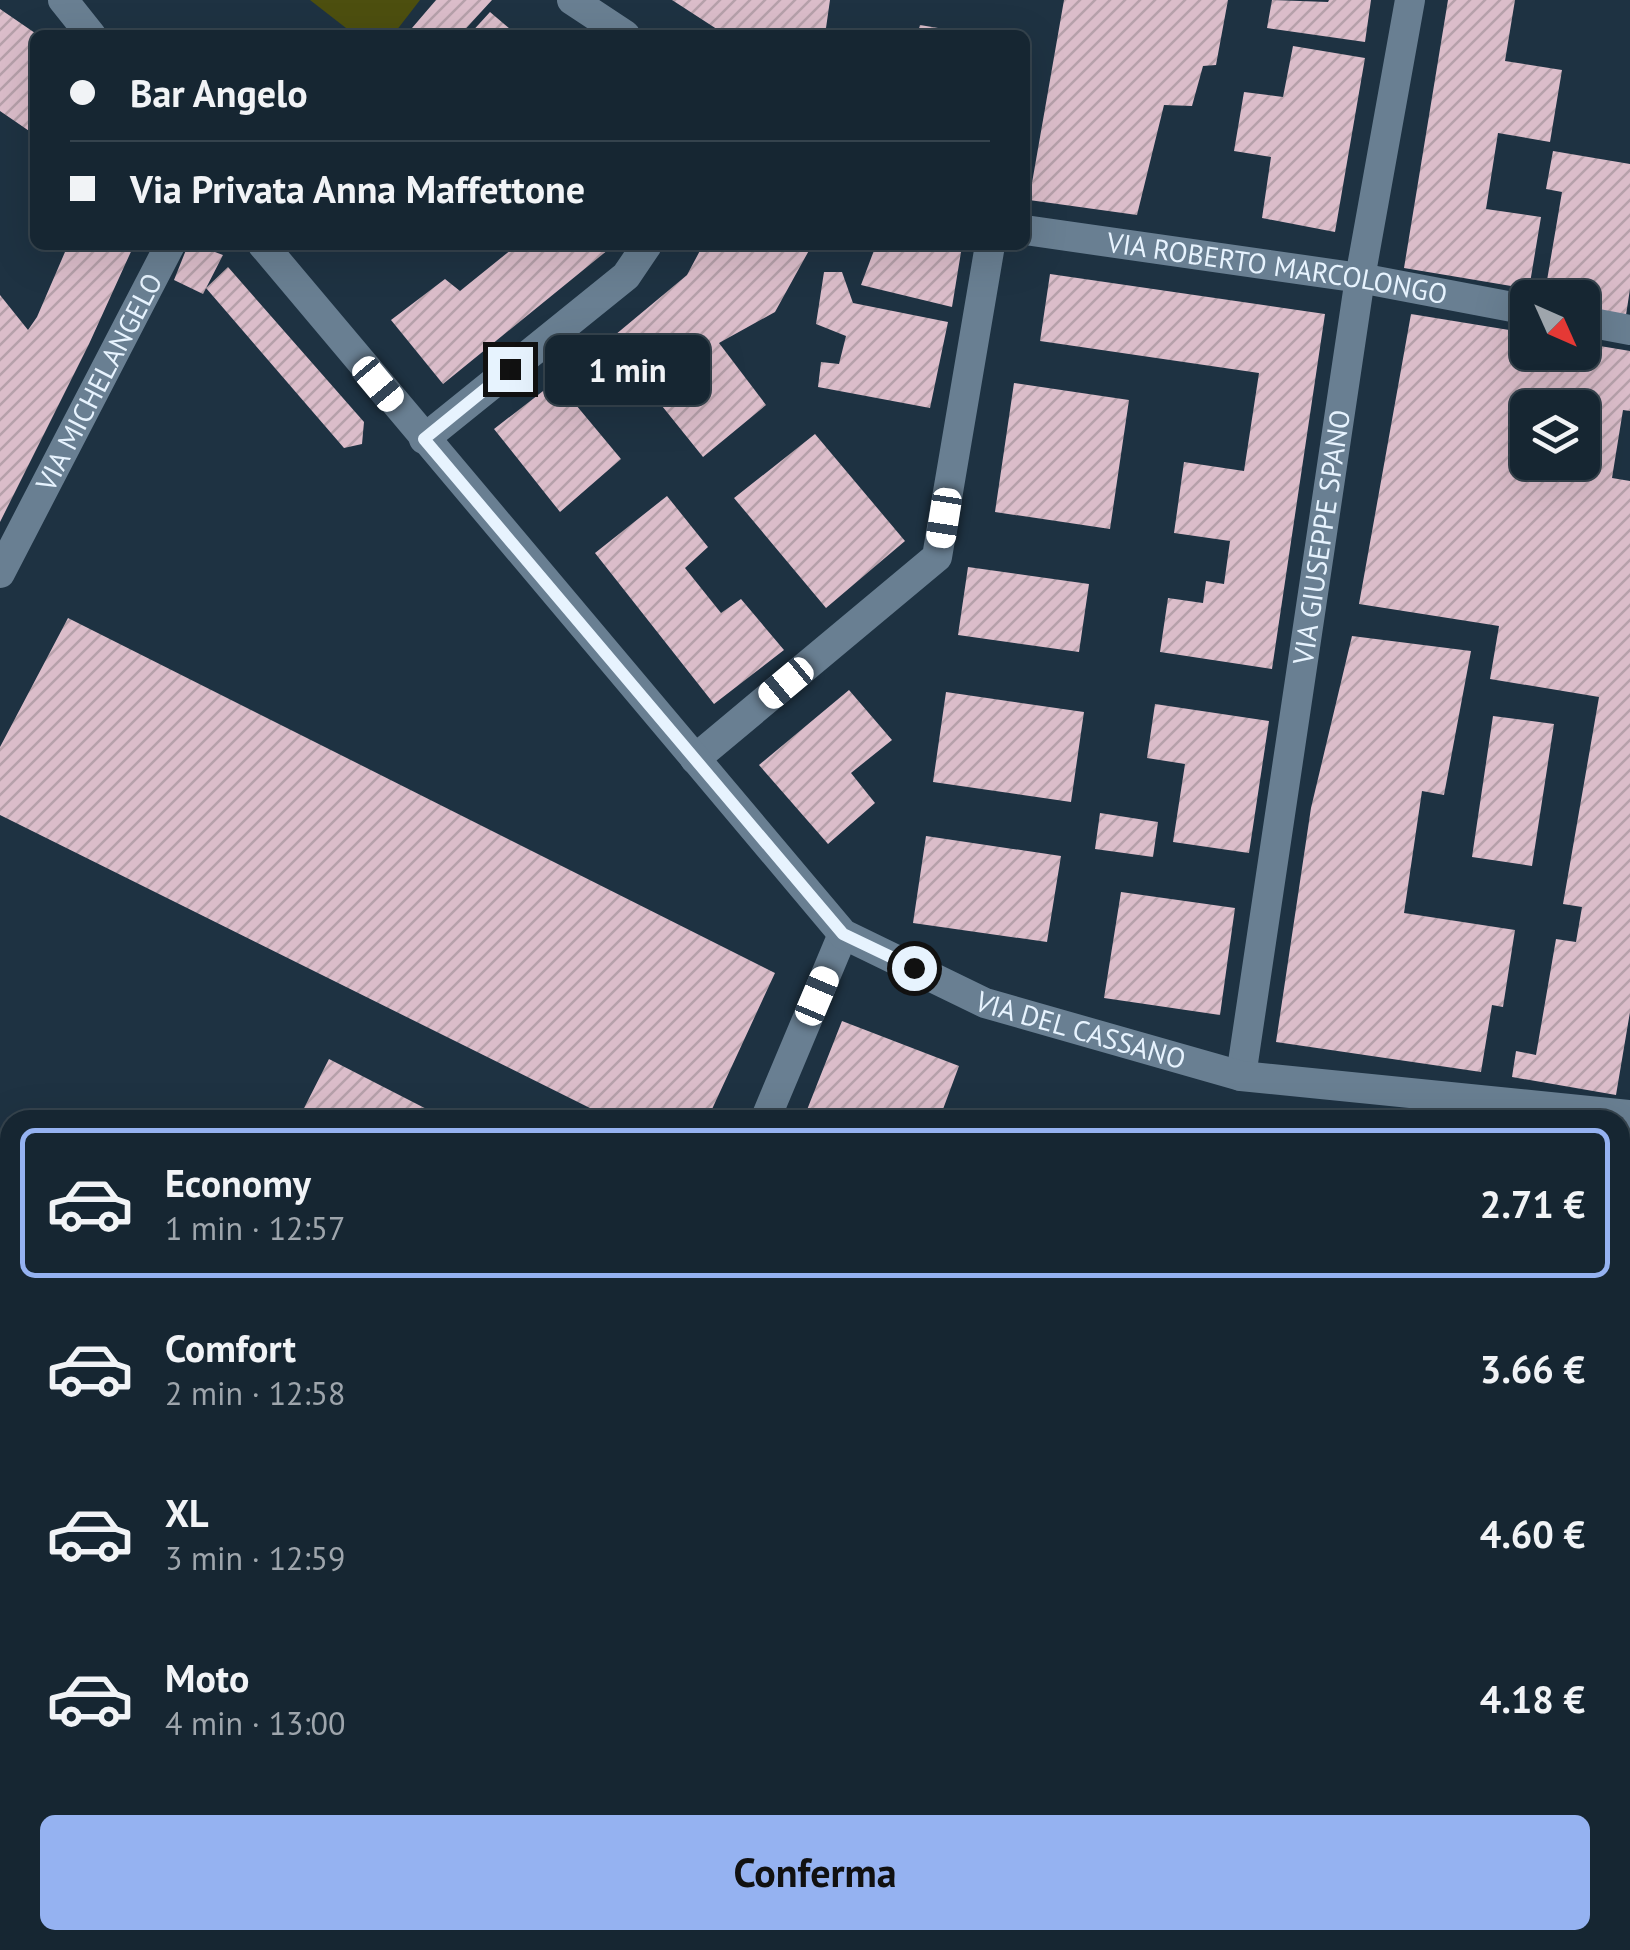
<!DOCTYPE html>
<html lang="it">
<head>
<meta charset="utf-8">
<style>
  body { margin:0; font-family:"PT Sans",sans-serif; background:#1f2e3a; color:#f1f3f6; height:100vh; display:flex; flex-direction:column; font-size:38px; white-space:nowrap }
  * { box-sizing:border-box; margin:0 }
  p { font-size:32px; color:#9ea5ac }
  .icon { flex:none; width:55px; height:55px; fill:none; stroke:currentColor; stroke-width:2; stroke-linecap:round; stroke-linejoin:round }
  .map { position:relative; flex:1; overflow:hidden }
  .sheet { position:absolute; left:0px; top:1110px; width:1630px; height:840px; display:flex; flex-direction:column; background:#162632; border-radius:30px 30px 0 0; box-shadow:0 10px 40px #0002,0 0 0 2px #35434d }
  .sheet>* { flex:none }
  .top-card { position:absolute; left:30px; top:30px; width:1000px; height:220px; border-radius:15px; box-shadow:0 10px 40px #0002,0 0 0 2px #35434d; display:grid; align-content:center; height:220px; padding:0 40px; background:#162632 }
  .needle { width:65px; rotate:135deg }
  .buttons { position:absolute; left:1510px; top:280px; display:grid; gap:20px }
  .buttons a { display:grid; place-items:center; width:90px; height:90px; border-radius:15px; background:#162632; box-shadow:0 10px 40px #0002,0 0 0 2px #35434d; font-size:50px }
  .end { position:absolute; width:45px; height:45px; margin:-22px; border:12px solid #e7f3fe; background:#111; box-shadow:0 0 0 5px #111 }
  .from { border-radius:50% }
  .bubble { position:absolute; height:70px; border-radius:15px; background:#162632; box-shadow:0 10px 40px #0002,0 0 0 2px #35434d; font-size:32px; font-weight:700; line-height:70px; text-align:center }
  .car { position:absolute; width:30px; height:60px; margin:-30px -15px; border-radius:12px; box-shadow:0 0 8px 2px #0007; background:linear-gradient(#fff 24%,#345 0 40%,#fff 0 76%,#345 0 86%,#fff 0) }
  .top-card b { display:flex; align-items:center; gap:35px; height:95px; font-size:38px }
  .top-card b+b { border-top:2px solid #35434d }
  .top-card i { width:25px; height:25px; background:#f1f3f6 }
  ul { padding:18px 0 0; list-style:none }
  li { display:flex; align-items:center; gap:30px; height:150px; margin:0 20px 15px; padding:0 20px; border:5px solid transparent; border-radius:15px }
  li div { flex:1 }
  li b { display:block; font-size:38px }
  li em { font-style:normal; font-weight:700 }
  li.on { border-color:#95b2f1 }
  li>.icon { width:90px; height:90px; stroke-width:1.5 }
  .button { display:flex; gap:20px; margin-top:auto; padding:20px 40px }
  .button a { flex:1; height:115px; border-radius:15px; background:#95b2f1; color:#111; font-size:40px; font-weight:700; line-height:115px; text-align:center }
  .map>svg:first-child { display:block }
</style>
</head>
<body>
<div class="map">
<svg width="1630" height="1950" viewBox="0 0 1630 1950">
  <defs>
    <pattern id="building-hatch" width="6" height="6" patternUnits="userSpaceOnUse" patternTransform="scale(2.5)"><rect width="6" height="6" fill="#dbbdca"/><path d="M-1 1l2-2M0 6l6-6M5 7l2-2" fill="none" stroke="#b6a0aa"/></pattern>
  </defs>
  <rect width="100%" height="100%" fill="#1e3242"/>
  <path fill="#4d4f0f" d="M310,0H420L393,35H355Z"/>
  <path fill="url(#building-hatch)" fill-rule="evenodd" d="M436,0H492L460,35H406Z
    M672,0H830L825,35H726Z
    M1064,0H1228L1216,65L1203,66L1192,106L1164,105L1137,215L1029,200Z
    M1272,0L1328,2L1329,0H1371L1365,42L1267,28Z
    M1448,0H1515L1505,61L1562,70L1550,142L1498,133L1486,209L1541,217L1529,289L1404,268Z
    M0,9L35,33V135L0,111Z
    M490,12L517,35H469Z
    M920,25L968,33V35H917Z
    M1293,46L1365,58L1335,232L1262,218L1271,157L1234,151L1244,92L1283,97Z
    M1553,151L1630,164V289L1626,315L1582,307V298H1544L1562,192L1546,189Z
    M68,245H134L89,344L0,522V295L28,330L37,317Z
    M188,245H196L223,255L203,294L174,280Z
    M517,245H614L443,384L391,320L445,279L460,291Z
    M703,245H812L775,312L719,343L766,405L703,457L609,340L687,275Z
    M876,245L962,246L952,307L861,285Z
    M228,267L364,422L362,444L344,448L206,288Z
    M824,272H842L853,303L948,322L930,408L818,387L821,362L839,364L846,336L816,324Z
    M1050,274L1325,314L1272,669L1160,652L1168,598L1203,603L1206,581L1224,584L1230,541L1174,533L1184,462L1244,471L1259,373L1040,341Z
    M1411,314L1528,333V352H1582V343L1630,351V411L1623,410L1612,478L1630,481V1012L1616,1095L1512,1077L1516,1051L1536,1055L1556,939L1576,942L1582,907L1563,904L1599,697L1490,679L1499,626L1359,604ZM1528,408H1582V462H1528Z
    M556,381L621,459L560,512L494,429Z
    M1014,383L1129,400L1110,529L995,512Z
    M815,434L905,541L826,608L734,498Z
    M667,496L708,547L685,568L721,613L741,599L784,650L714,704L595,553Z
    M968,567L1089,584L1079,652L958,635Z
    M68,618L775,973L707,1120H614L0,815V747Z
    M1352,636L1471,651L1444,795L1422,791L1404,913L1515,930L1503,1007L1492,1005L1481,1072L1276,1042L1311,808Z
    M849,690L892,740L851,773L875,803L828,844L759,765Z
    M946,692L1084,712L1071,802L933,782Z
    M1155,704L1269,721L1249,853L1173,842L1185,764L1147,758Z
    M1493,716L1554,724L1532,866L1472,857Z
    M1100,813L1158,822L1153,857L1095,849Z
    M926,836L1061,856L1047,942L913,923Z
    M1121,892L1235,908L1220,1015L1104,998Z
    M842,1021L959,1066L939,1120H803Z
    M329,1059L448,1120H298Z
    M1620,1155L1630,1156V1306L1620,1304Z
    M0,1731L10,1736V1810L0,1805Z
    M0,1937L25,1950H0Z
    M467,1940H673L670,1950H463Z"/>
  <g fill="none" stroke-linecap="round" stroke-linejoin="round">
    <g stroke="#697f92" stroke-width="30">
      <path d="M572,0L625,35"/>
      <path id="s1" d="M1025,230L1360,278L1528,310"/>
      <path d="M1582,321L1630,330"/>
      <path d="M424,439L626,276L647,245"/>
      <path id="s2" d="M0,573L170,245"/>
      <path d="M695,759L937,557L990,245"/>
      <path id="s3" d="M1241,1076L1360,278L1410,0"/>
      <path d="M765,1120L843,934"/>
      <path d="M419,1950L423,1940"/>
    </g>
    <g stroke="#697f92" stroke-width="30">
      <path d="M63,0L91,35"/>
      <path id="s4" d="M263,245L843,934L985,1003L1241,1076L1630,1115"/>
    </g>
  </g>
  <g fill="none" stroke-linecap="round" stroke-linejoin="round">
    <path stroke="#e7f3fe" stroke-width="12" d="M510,369L424,439L843,934L914,968"/>
  </g>
  <g text-anchor="middle" stroke-width="10" stroke-linejoin="round" paint-order="stroke">
    <g font-size="28" fill="#e7f3fe" stroke="#1e3242">
      <text dy="10" stroke="none"><textPath href="#s1" startOffset="255">VIA ROBERTO MARCOLONGO</textPath></text>
      <text dy="10" stroke="none"><textPath href="#s2" startOffset="215">VIA MICHELANGELO</textPath></text>
      <text dy="10" stroke="none"><textPath href="#s3" startOffset="545">VIA GIUSEPPE SPANO</textPath></text>
      <text dy="10" stroke="none"><textPath href="#s4" startOffset="1158">VIA DEL CASSANO</textPath></text>
    </g>
  </g>
</svg>
<div class="buttons">
<a><svg class="needle" viewBox="-14 -14 28 28"><path d="M0-13l5 13h-10z" fill="#e53935"/><path d="M0 13l5-13h-10z" fill="#9ea5ac"/></svg></a>
<a><svg class="icon" aria-label="layers" viewBox="0 0 24 24"><path d="M12 4l9 5-9 5-9-5zM3 14l9 5 9-5"/></svg></a>
</div>
<i class="end from" style="left:914px;top:968px"></i>
<i class="end" style="left:510px;top:369px"></i>
<div class="bubble" style="left:545px;top:335px;width:165px">1 min</div>
<i class="car" style="left:378px;top:384px;rotate:140deg"></i>
<i class="car" style="left:944px;top:518px;rotate:189deg"></i>
<i class="car" style="left:786px;top:683px;rotate:230deg"></i>
<i class="car" style="left:817px;top:996px;rotate:23deg"></i>
<div class="top-card">
<b><i class="from"></i>Bar Angelo</b>
<b><i></i>Via Privata Anna Maffettone</b>
</div>
<section class="sheet">
<ul>
<li class="on"><svg class="icon" aria-label="car" viewBox="0 0 24 24"><path d="M5 17H2v-5l4-1 3-4h7l3 4 3 1v5h-3M9 17h6M6 11h13"/><circle cx="7" cy="17" r="2"/><circle cx="17" cy="17" r="2"/></svg><div><b>Economy</b><p>1 min · 12:57</p></div><em>2.71 €</em></li>
<li><svg class="icon" aria-label="car" viewBox="0 0 24 24"><path d="M5 17H2v-5l4-1 3-4h7l3 4 3 1v5h-3M9 17h6M6 11h13"/><circle cx="7" cy="17" r="2"/><circle cx="17" cy="17" r="2"/></svg><div><b>Comfort</b><p>2 min · 12:58</p></div><em>3.66 €</em></li>
<li><svg class="icon" aria-label="car" viewBox="0 0 24 24"><path d="M5 17H2v-5l4-1 3-4h7l3 4 3 1v5h-3M9 17h6M6 11h13"/><circle cx="7" cy="17" r="2"/><circle cx="17" cy="17" r="2"/></svg><div><b>XL</b><p>3 min · 12:59</p></div><em>4.60 €</em></li>
<li><svg class="icon" aria-label="car" viewBox="0 0 24 24"><path d="M5 17H2v-5l4-1 3-4h7l3 4 3 1v5h-3M9 17h6M6 11h13"/><circle cx="7" cy="17" r="2"/><circle cx="17" cy="17" r="2"/></svg><div><b>Moto</b><p>4 min · 13:00</p></div><em>4.18 €</em></li>
</ul>
<div class="button"><a>Conferma</a></div>
</section>
</div>
</body>
</html>
